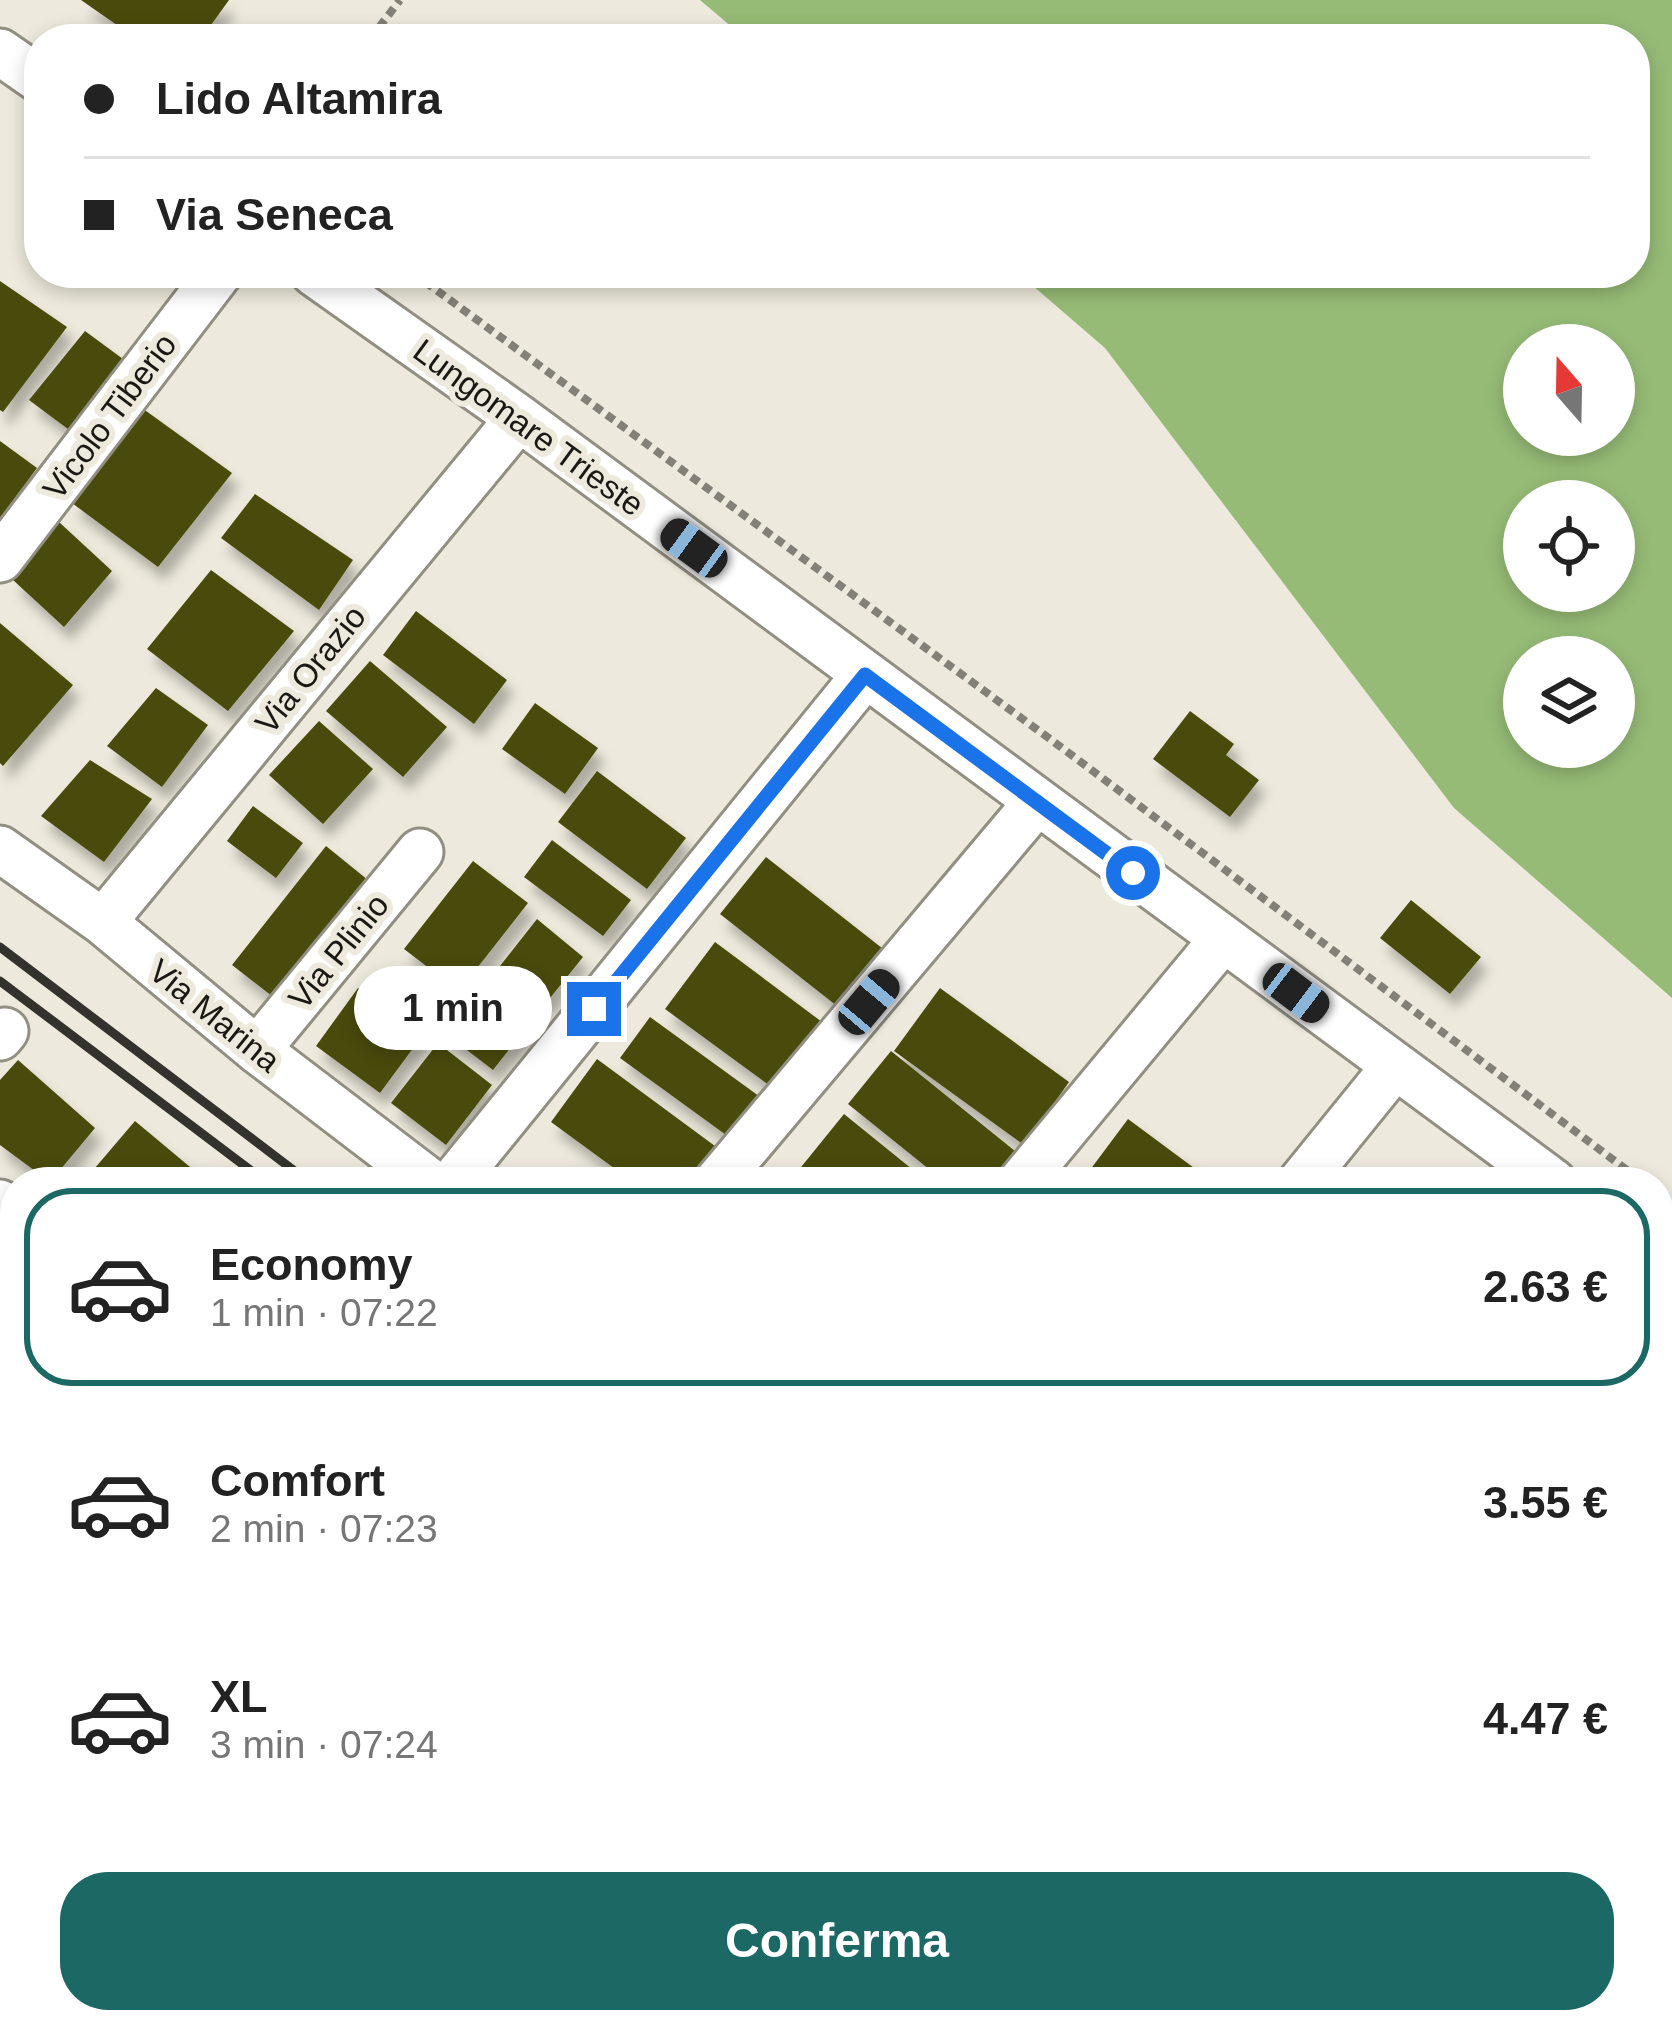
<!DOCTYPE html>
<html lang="it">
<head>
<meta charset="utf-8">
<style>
  body { margin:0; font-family:Helvetica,sans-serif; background:#f6f6f6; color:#222; height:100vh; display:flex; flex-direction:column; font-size:45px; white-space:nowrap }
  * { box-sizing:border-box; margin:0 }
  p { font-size:39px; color:#767676 }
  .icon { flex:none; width:66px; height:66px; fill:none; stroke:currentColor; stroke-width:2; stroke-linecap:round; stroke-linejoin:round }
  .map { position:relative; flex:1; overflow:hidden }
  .side { position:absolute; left:0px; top:1167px; width:1674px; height:867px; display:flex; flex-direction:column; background:#fff; border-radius:48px 48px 0 0; box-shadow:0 6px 18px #0003 }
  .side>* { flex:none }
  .hud { position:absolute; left:24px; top:24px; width:1626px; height:264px; border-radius:48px; box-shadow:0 6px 18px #0003; display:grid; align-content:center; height:264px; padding:0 60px; background:#fff }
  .needle { width:78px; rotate:340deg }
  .fabs { position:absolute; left:1503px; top:324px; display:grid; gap:24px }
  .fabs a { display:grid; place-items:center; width:132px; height:132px; border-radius:50%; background:#fff; box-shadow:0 6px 18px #0003; font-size:60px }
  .end { position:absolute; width:54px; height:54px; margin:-27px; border:15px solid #1a73e8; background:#fff; box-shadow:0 0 0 6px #fff }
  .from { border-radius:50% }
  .bubble { position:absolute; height:84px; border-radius:42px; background:#fff; box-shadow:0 6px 18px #0003; font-size:39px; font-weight:600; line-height:84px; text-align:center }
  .car { position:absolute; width:36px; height:72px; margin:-36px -18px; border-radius:15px; box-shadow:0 0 9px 3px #0007; background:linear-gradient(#222 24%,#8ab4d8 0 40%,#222 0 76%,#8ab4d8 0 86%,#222 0) }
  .hud b { display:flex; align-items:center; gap:42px; height:114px; font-size:45px }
  .hud b+b { border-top:3px solid #e0e0e0 }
  .hud i { width:30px; height:30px; background:#222 }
  ul { padding:21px 0 0; list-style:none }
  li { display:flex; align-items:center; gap:36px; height:198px; margin:0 24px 18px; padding:0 36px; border:6px solid transparent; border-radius:48px }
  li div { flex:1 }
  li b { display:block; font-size:45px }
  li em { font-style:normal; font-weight:600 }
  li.active { border-color:#1c6865 }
  li>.icon { width:108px; height:108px; stroke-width:1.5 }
  .primary-button { display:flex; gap:24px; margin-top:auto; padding:24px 60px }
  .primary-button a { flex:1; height:138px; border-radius:48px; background:#1c6865; color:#fff; font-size:48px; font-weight:600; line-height:138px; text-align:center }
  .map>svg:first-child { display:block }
</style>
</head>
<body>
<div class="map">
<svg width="1672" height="2032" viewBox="0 0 1672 2032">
  <defs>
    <filter id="shadow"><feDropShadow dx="7" dy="13" stdDeviation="6" flood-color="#0004"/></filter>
  </defs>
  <rect width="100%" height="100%" fill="#ede9dc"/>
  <path fill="#96bb76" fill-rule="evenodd" d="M700,0H1672V998L1454,808L1105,348L1018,273H1635V39H746ZM1524,345H1614V435H1524ZM1524,501H1614V591H1524ZM1524,657H1614V747H1524Z"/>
  <path fill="#4a4c0c" filter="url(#shadow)" d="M81,0H229L201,39H165L143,24L134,37Z
    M0,281L67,327L3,412L0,410Z
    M85,331L142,373L88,444L29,400Z
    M142,408L232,473L158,567L72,503Z
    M0,441L37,468L0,518Z
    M255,494L353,560L319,610L221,538Z
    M59,522L112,571L64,627L13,580Z
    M211,570L294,631L228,711L147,649Z
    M416,611L507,680L474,724L383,655Z
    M0,623L73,685L3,766L0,763Z
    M370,661L447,727L403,777L326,711Z
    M156,688L208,725L162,787L107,746Z
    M535,703L598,748L565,794L502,749Z
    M1190,711L1234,744L1226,755L1259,780L1230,817L1153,759Z
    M319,721L373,769L323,824L269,775Z
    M90,760L152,799L104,862L41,816Z
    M597,771L686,838L647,889L558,822Z
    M253,806L303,843L276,878L227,841Z
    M552,840L631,900L603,936L524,877Z
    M326,846L384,893L290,1010L232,965Z
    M766,857L887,952L842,1010L720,914Z
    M473,861L528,903L459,991L404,949Z
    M1411,900L1481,957L1450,994L1380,938Z
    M537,919L583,957L546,1003L500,966Z
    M715,942L826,1025L777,1091L665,1009Z
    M358,988L422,1036L380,1093L316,1046Z
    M482,988L529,1024L493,1070L446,1034Z
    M940,988L1069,1082L1024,1145L894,1051Z
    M650,1017L763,1099L733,1140L620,1058Z
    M438,1043L492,1085L446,1145L391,1103Z
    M891,1051L1015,1151L990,1182H945L848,1104Z
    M597,1059L719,1149L695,1182H633L551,1122Z
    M18,1060L95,1128L50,1182L0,1145V1080Z
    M844,1114L928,1182H789Z
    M1128,1119L1213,1182H1090L1084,1178Z
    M135,1121L208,1182H83Z
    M0,1229L15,1241V1263L0,1281Z
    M15,1276V1351L0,1338V1294Z
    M0,1378L15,1392V1423L0,1440Z
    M1659,1512L1672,1521V1630L1659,1621Z
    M0,1591L15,1604V1632L0,1649Z
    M1672,1666V1810L1659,1800V1683Z
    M1672,1907V2032H1636L1619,2019H1659V1924Z
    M367,2019H444L433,2032H382Z
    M747,2019H834L823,2032H763Z
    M974,2019H1055L1043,2032H989Z
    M1097,2019H1112L1127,2032H1086Z
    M1149,2019H1250L1239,2032H1164Z"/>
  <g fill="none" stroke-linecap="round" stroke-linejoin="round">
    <g stroke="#928e82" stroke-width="51">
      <path id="minor" d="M0,52L39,79
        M314,273L519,418L1553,1182
        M0,559L219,273
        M0,849L103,922L257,1050L430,1182
        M103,922L519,418
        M0,1037L5,1031
        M257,1050L420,852
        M453,1182L865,675
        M717,1182L1037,802
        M1021,1182L1223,939
        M1301,1182L1395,1066
        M0,1203L15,1216
        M1659,1305L1672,1289
        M0,1535L15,1548
        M0,1701L15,1683
        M0,1769L15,1781
        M545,2019L561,2032
        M927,2019L943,2032
        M1530,2019L1547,2032
        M0,2029L15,2011
        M874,2032L885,2019"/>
    </g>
    <g stroke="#928e82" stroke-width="63">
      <path id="major" d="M0,1933L15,1946
        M100,2019L115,2032"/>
    </g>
    <path stroke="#828077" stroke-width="8" stroke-dasharray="9 6" stroke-linecap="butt" d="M370,39L400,0
      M413,273L1050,739L1643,1182
      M1659,1194L1672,1204"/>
    <use href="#minor" stroke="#fff" stroke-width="45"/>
    <use href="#major" stroke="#fff" stroke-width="57"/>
    <path stroke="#33322c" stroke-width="9" d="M0,947L309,1182
      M0,981L266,1182
      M1374,2019L1391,2032
      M1420,2019L1438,2032"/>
  </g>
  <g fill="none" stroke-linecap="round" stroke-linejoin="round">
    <path stroke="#1a73e8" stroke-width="15" d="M594,1009L865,675L1133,873"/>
  </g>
  <g text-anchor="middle" stroke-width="12" stroke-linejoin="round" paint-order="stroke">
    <g font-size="33" fill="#191813" stroke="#ede9dc">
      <text transform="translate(109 416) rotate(-53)" y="12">Vicolo Tiberio</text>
      <text transform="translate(529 427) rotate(36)" y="12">Lungomare Trieste</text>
      <text transform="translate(310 669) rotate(-51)" y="12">Via Orazio</text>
      <text transform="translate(338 951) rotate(-51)" y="12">Via Plinio</text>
      <text transform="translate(215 1015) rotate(39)" y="12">Via Marina</text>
    </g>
  </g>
</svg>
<div class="fabs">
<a><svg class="needle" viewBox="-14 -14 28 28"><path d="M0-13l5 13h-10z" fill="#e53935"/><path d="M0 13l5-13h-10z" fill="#767676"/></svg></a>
<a><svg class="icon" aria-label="locate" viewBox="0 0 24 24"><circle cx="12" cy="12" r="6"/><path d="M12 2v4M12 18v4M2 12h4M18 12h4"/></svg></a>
<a><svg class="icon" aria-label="layers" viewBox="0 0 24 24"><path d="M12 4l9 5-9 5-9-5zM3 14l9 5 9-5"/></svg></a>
</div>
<i class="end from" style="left:1133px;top:873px"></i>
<i class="end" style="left:594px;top:1009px"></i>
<div class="bubble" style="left:354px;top:966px;width:198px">1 min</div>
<i class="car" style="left:694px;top:548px;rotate:306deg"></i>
<i class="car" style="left:1296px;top:993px;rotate:127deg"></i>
<i class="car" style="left:869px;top:1002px;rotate:40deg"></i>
<div class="hud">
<b><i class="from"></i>Lido Altamira</b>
<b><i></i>Via Seneca</b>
</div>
<section class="side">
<ul>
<li class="active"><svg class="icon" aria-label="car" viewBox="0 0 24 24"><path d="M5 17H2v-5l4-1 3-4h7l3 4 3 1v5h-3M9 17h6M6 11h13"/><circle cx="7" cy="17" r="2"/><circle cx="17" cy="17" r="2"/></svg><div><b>Economy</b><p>1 min · 07:22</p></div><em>2.63 €</em></li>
<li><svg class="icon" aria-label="car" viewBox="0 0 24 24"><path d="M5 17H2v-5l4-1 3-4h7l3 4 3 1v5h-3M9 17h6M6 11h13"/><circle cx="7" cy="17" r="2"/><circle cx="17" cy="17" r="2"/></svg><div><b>Comfort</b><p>2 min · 07:23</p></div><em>3.55 €</em></li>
<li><svg class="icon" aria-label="car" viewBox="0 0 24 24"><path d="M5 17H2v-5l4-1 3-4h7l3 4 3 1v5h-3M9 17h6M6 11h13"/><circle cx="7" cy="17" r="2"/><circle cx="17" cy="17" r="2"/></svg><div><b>XL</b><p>3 min · 07:24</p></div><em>4.47 €</em></li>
</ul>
<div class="primary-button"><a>Conferma</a></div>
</section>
</div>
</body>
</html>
